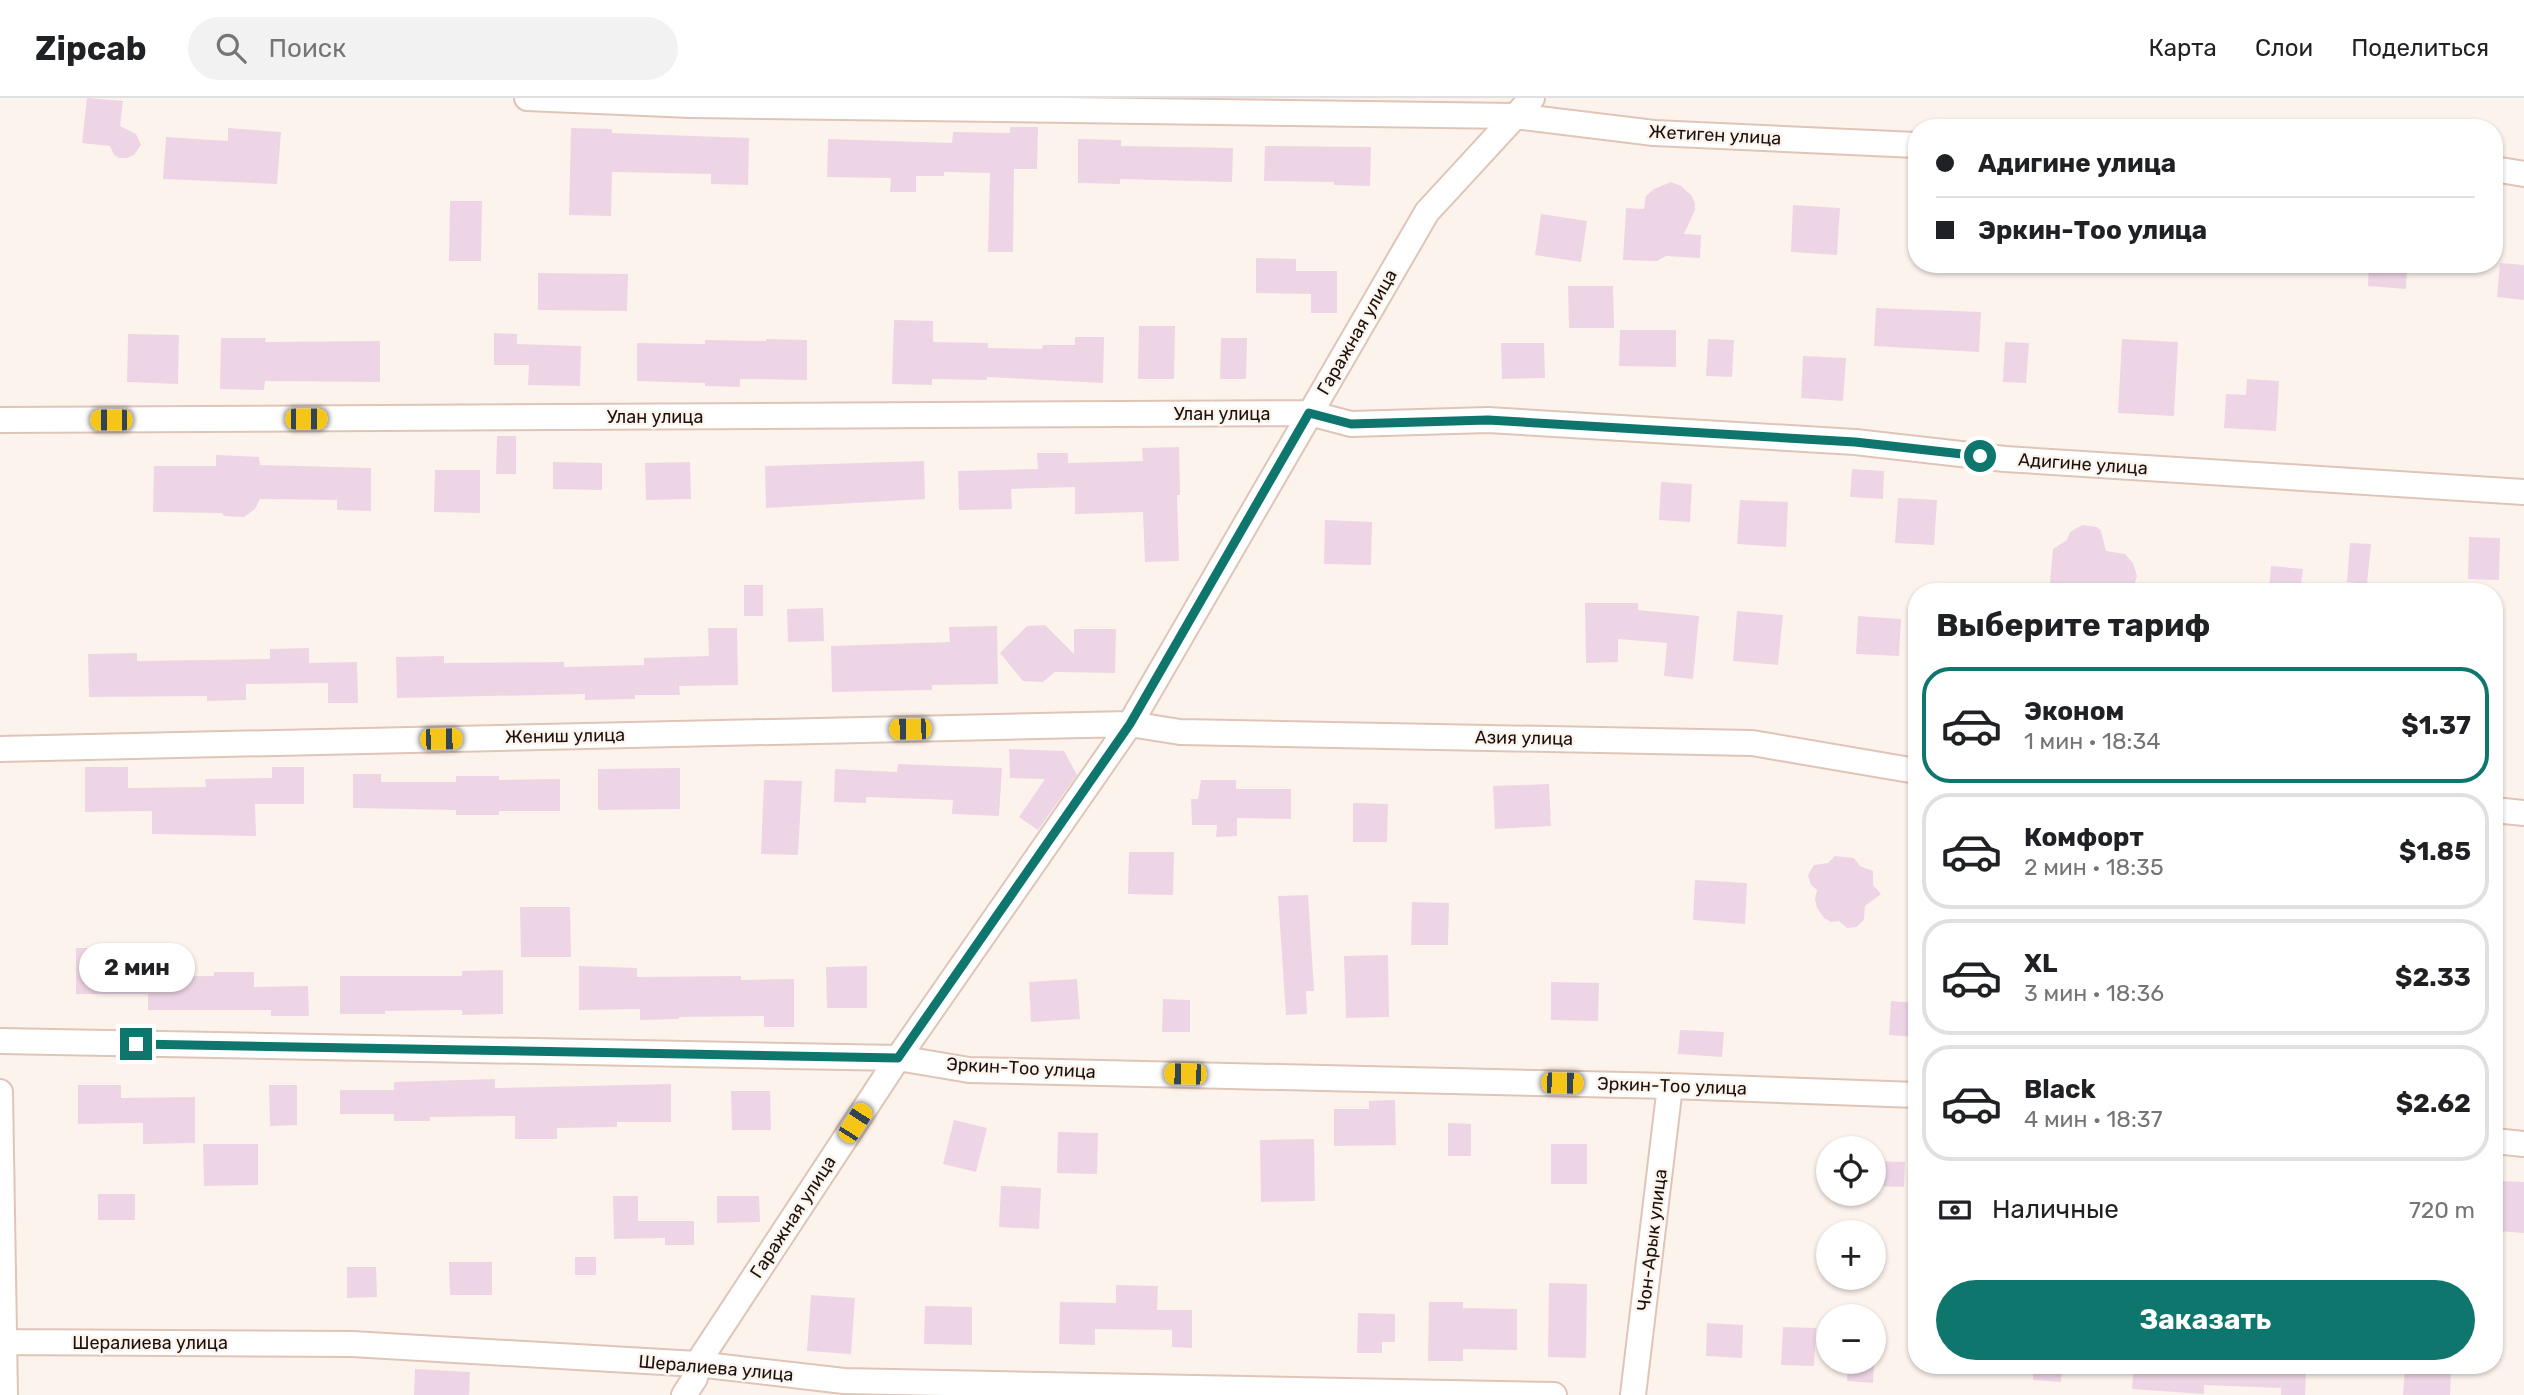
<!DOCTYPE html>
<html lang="ru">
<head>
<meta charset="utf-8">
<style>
  body { margin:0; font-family:Rubik,sans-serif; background:#f2f2f2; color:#202124; height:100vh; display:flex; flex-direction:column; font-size:26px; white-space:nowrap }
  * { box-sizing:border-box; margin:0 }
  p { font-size:23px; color:#757577 }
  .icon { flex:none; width:38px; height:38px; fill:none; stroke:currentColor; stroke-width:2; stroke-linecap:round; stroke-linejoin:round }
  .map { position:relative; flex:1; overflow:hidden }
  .side { position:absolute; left:1908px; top:485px; width:595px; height:791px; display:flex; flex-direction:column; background:#fff; border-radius:28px; box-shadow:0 2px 5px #0004 }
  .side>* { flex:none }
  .top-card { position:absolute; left:1908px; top:21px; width:595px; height:154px; border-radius:28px; box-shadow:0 2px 5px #0004; display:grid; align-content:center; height:154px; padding:0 28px; background:#fff }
  .tools { position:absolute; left:1816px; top:1038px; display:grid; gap:14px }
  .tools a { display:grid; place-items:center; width:70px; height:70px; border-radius:50%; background:#fff; box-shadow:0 2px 5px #0004; font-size:35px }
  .end { position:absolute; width:32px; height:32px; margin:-16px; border:9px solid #0f766e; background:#fff; box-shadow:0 0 0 4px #fff }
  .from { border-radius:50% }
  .bubble { position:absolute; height:49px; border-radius:24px; background:#fff; box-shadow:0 2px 5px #0004; font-size:23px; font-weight:700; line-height:49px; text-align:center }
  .car { position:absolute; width:21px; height:42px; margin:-21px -10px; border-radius:9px; box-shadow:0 0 5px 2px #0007; background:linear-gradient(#f5c518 24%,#345 0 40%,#f5c518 0 76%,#345 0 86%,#f5c518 0) }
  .top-card b { display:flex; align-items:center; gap:24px; height:66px; font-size:26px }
  .top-card b+b { border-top:2px solid #e0e0e0 }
  .top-card i { width:18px; height:18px; background:#202124 }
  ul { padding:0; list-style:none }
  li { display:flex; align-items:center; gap:21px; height:116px; margin:0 14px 10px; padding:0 14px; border:4px solid #e0e0e0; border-radius:28px }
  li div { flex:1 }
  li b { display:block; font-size:26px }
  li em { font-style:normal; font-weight:700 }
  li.selected { border-color:#0f766e }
  li>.icon { width:63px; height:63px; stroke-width:1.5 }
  h2 { padding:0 28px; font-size:32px; line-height:84px }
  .pay { display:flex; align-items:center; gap:18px; height:77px; padding:0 28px; font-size:26px }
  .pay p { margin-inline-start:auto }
  .cta { display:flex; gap:14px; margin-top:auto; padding:14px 28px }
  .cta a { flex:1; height:80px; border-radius:42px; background:#0f766e; color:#fff; font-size:28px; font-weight:700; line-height:80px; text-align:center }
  header { display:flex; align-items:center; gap:42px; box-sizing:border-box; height:98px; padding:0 35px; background:#fff; border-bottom:2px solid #e0e0e0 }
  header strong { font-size:33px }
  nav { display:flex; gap:38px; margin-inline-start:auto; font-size:24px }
  .search { width:490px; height:63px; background:#f2f2f2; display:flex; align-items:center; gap:18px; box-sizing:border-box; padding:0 24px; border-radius:38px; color:#757577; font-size:26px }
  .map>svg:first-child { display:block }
</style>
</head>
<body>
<header>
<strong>Zipcab</strong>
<div class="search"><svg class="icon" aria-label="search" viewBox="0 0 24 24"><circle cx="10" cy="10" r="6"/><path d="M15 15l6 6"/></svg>Поиск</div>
<nav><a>Карта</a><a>Слои</a><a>Поделиться</a></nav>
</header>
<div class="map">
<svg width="2524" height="1297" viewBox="0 0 2524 1297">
  <rect width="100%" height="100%" fill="#fdf3ed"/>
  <path fill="#edd5e5" d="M87,0L123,3L120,28L136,36L141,47L134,57L127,60H119L114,57L110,48L82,45Z
    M1010,29H1038L1037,71H1014L1013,154H988L990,75L944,74V78H916V94H890L891,80L827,79L828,41L952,45L953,34L1010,35Z
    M228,30L281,34L277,86L163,81L166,39L228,43Z
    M571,30L612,31V35L749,40L748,87L711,86V76L612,74L611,118L569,117Z
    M1078,41L1121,42V48L1233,50L1232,84L1120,81V86L1078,85Z
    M1265,48L1371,49L1370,88L1334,87V84L1264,83Z
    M1671,84L1681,88L1691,97L1695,105V112L1684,136L1701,137L1700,160L1666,158L1657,163L1623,162L1626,110L1644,111L1646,98L1654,91Z
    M450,103H482L481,163H449Z
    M1793,107L1840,110L1837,157L1791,154Z
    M1541,116L1587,123L1581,164L1535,157Z
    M1256,160L1296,161V173H1337V215H1311V196L1256,195Z
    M2500,165L2524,167V202L2497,199Z
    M2369,166H2407L2406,191L2368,188Z
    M538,175L628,176L627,213L538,212Z
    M1568,188H1613L1614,230H1569Z
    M1876,210L1981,214L1979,254L1874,248Z
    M894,222L933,223V244L988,245V250L1042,251L1043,247H1075V239H1104L1103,285L987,279V282L932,281V287L892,286Z
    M1139,228H1175L1174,281H1138Z
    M1620,232H1676V269L1619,268Z
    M494,235L517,236V246L581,248L580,288L528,287L529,267H494Z
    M128,236L179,237L178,286L127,284Z
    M221,240H266L265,244L380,243V284L265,283L264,292L220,291Z
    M1221,240H1247L1246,281H1220Z
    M766,241L807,242V282L740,281V289L705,288V285L637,283V245L705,246V242L766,243Z
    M1708,241L1734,242L1732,279L1706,278Z
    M2122,241L2178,244L2174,318L2118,315Z
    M2005,244L2029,245L2026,285L2003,284Z
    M1501,245H1544L1545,280L1502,281Z
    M1803,258L1846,260L1843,303L1801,300Z
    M2247,281L2279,283L2276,333L2224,330L2226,296L2246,297Z
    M497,338H516V376H496Z
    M1179,349L1180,397H1177L1179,463L1145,464L1143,414L1075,416V389L1011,391L1012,411L959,412L958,373L1038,371L1037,355H1068V365L1143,363L1142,350Z
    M216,357L259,359L260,367L371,370V413L337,412V402L260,401L255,411L244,419L224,418L222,415L153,414L154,368H216Z
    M924,363L925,401L766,410L765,368Z
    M553,364L602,365V392L553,391Z
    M690,364L691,401L646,402L645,365Z
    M1852,371L1884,373L1883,401L1850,399Z
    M435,372H480V415L434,414Z
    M1661,384L1692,386L1690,424L1659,422Z
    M1898,400L1937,402L1934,447L1895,445Z
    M1740,402L1788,404L1786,449L1737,446Z
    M1325,422L1372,424L1371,467L1324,466Z
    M2082,427L2097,429L2101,433L2106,453L2125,456L2133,465L2137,478L2132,494H2056L2050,485L2053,451L2067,442L2070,434Z
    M2469,439L2500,440L2499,482L2468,481Z
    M2350,445L2371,446L2367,486L2347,484Z
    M2271,468L2303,471L2300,494H2269Z
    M744,487H763V518H744Z
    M1585,505H1638V512L1699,518L1693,581L1664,578L1667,545L1618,541V564L1586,565Z
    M823,510L824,543L788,544L787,511Z
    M1737,513L1783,517L1778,567L1733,563Z
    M1858,518L1901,521L1899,558L1856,556Z
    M1045,527L1074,556V531H1116L1115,575L1055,574L1043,584L1023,583L1000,555L1027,528Z
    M997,528L998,586L932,587V592L832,594L831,548L950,544L949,529Z
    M708,530H737L738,587L679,588L680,597H635V601L585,602V596L397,600L396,559L444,558V565L564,564V569L644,567V560L709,558Z
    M309,550V565L357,564L358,605H328V585L246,586V602L207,603V598L89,599L88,556L137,555V563L270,561V551Z
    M1009,651L1064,653L1077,677L1038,732L1019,719L1045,681L1010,680Z
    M898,666L1002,670L999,718L952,716L953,702L866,699V705L834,704L835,671L897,674Z
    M85,669H128V690L206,689L205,681L272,680V669H304V706H255L256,738L152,736V713L85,714Z
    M680,670V711L598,712V671Z
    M353,676H381V684H456V678H499V682L560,681V713H499V717H456V712L353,710Z
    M764,682L802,683L798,757L761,756Z
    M1201,682H1236V691H1291V721L1237,720V738L1216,739L1217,727H1192L1191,701H1198Z
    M1549,686L1551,728L1495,731L1493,688Z
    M1353,705L1388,706L1387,744H1353Z
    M1129,754H1174L1173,797L1128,796Z
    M1835,758L1854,760L1860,768L1873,773V787L1881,796L1865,808L1864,822L1856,829L1847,830L1839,823L1831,824L1824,820L1817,810L1815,801L1817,792L1811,787L1808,777L1814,767L1828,765Z
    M1695,782L1747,785L1745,826L1693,822Z
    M1308,797L1314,893H1306L1307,916L1286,917L1278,798Z
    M1412,804L1449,805L1448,847H1411Z
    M520,809H570L571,859H521Z
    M76,850H123V879L214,878V874H254V889L308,888L309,918H271V912H148V896H76Z
    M1388,857L1389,919L1346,920L1344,858Z
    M579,868L637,870V879L741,878V882L794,881V929H764V918L679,919V921L640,922V911L579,912Z
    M867,868V910H827L826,869Z
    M503,872V916L462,917V912L385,913V916H340V878H462V873Z
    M1077,881L1080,921L1031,924L1029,884Z
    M1551,884L1599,885L1598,923L1551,922Z
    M1163,901L1190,902V934H1162Z
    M1891,903L1916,905V939L1889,937Z
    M1680,932L1724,934L1722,959L1678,956Z
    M495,981V990L671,986V1024H617V1029L557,1030V1041H515V1018L430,1019V1023H394V1016H340V992H394V984Z
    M78,987H121V1000L195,999V1045L143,1046V1025L78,1026Z
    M269,987H297V1027L270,1028Z
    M731,993H770L771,1032H732Z
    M1395,1002L1396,1047L1334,1048V1011H1369V1003Z
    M954,1022L987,1030L976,1074L943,1066Z
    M1448,1025L1471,1026V1058H1448Z
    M1058,1034L1098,1035L1097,1076L1057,1075Z
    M1314,1041L1315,1103L1261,1104L1260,1042Z
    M203,1046H258V1087L204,1088Z
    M1551,1046H1587V1086H1551Z
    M1874,1063L1905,1064L1904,1089L1874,1088Z
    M2501,1083L2524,1084V1135L2498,1133Z
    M1001,1088L1041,1090L1039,1131L999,1129Z
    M98,1096H135V1122H98Z
    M613,1098H638V1123H694V1147H665V1140L614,1141Z
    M717,1098H759L760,1124L717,1125Z
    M575,1159H596V1177H575Z
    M449,1164H492V1197H450Z
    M347,1169H376L377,1199L347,1200Z
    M1549,1185L1587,1186L1586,1260L1548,1259Z
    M1116,1187L1158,1188L1157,1212H1192V1250L1172,1249V1232L1095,1231V1247L1059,1246L1060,1204L1116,1205Z
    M811,1197L855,1200L851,1256L807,1253Z
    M1429,1204H1463V1210L1517,1211V1252L1463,1251V1263H1428Z
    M925,1208L972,1209V1247L924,1246Z
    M1358,1215L1395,1216V1244H1382V1255H1357Z
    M1707,1225L1743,1227L1742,1260L1706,1258Z
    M1783,1229L1816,1230L1814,1268L1781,1267Z
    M1848,1264H1874L1873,1285L1847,1283Z
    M2034,1267H2062L2061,1284L2033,1282Z
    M2134,1267L2168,1269V1267H2269L2268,1272L2306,1274L2305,1297H2281V1290L2204,1287V1296L2132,1291Z
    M415,1271L470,1274L469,1297H414Z
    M2405,1271L2451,1274L2450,1297H2403Z"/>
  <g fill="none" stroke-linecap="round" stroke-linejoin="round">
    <g stroke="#dfc5b8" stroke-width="28">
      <path id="minor" d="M527,0L691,7L1515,18L1654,35L1916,47
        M2494,71L2524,76
        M0,322L1309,315L1351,326L1488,322L1855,344L2005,361L2524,394
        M0,651L1130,626L1180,634L1752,645L1916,673
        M2494,712L2524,715
        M0,943L898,960L969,972L1670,988L1916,997
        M0,994L5,1297
        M2494,1043L2524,1046
        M4,1244L352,1246L697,1266L844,1283L1554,1297
        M684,1297L695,1280L697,1266L898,960L1130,626L1427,114L1532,0
        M1633,1297L1670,988"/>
    </g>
    <use href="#minor" stroke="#fff" stroke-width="24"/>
  </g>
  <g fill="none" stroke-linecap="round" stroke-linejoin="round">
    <path stroke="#0f766e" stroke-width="9" d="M136,946L898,960L1130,626L1309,315L1351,326L1488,322L1855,344L1980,358"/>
  </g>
  <g text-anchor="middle" stroke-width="5" stroke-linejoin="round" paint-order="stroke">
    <g font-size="18" fill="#19110c" stroke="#fdf3ed">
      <text transform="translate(1715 37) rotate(3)" y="6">Жетиген улица</text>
      <text transform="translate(1357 234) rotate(-60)" y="6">Гаражная улица</text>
      <text x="1222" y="322">Улан улица</text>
      <text x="655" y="325">Улан улица</text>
      <text transform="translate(2083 366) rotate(4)" y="6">Адигине улица</text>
      <text transform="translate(565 638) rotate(-1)" y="6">Жениш улица</text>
      <text transform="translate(1524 640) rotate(1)" y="6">Азия улица</text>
      <text transform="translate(1021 970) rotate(3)" y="6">Эркин-Тоо улица</text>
      <text transform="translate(1672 988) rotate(2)" y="6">Эркин-Тоо улица</text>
      <text transform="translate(793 1119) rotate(-57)" y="6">Гаражная улица</text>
      <text transform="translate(1652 1142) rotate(-83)" y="6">Чон-Арык улица</text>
      <text x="150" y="1251">Шералиева улица</text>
      <text transform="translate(716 1270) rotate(5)" y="6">Шералиева улица</text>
    </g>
  </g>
</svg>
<div class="tools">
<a><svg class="icon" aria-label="locate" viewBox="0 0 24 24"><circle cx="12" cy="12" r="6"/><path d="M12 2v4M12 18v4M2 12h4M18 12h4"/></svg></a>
<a>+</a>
<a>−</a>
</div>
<i class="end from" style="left:1980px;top:358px"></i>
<i class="end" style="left:136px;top:946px"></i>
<div class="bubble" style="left:79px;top:845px;width:116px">2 мин</div>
<i class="car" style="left:306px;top:321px;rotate:90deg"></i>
<i class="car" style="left:111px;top:322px;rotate:270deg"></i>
<i class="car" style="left:910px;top:631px;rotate:269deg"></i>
<i class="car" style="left:441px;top:641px;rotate:89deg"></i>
<i class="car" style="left:1185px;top:976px;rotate:271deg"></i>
<i class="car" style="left:1562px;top:985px;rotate:91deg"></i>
<i class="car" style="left:855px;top:1025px;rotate:33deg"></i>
<div class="top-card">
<b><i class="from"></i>Адигине улица</b>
<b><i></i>Эркин-Тоо улица</b>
</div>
<section class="side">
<h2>Выберите тариф</h2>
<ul>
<li class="selected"><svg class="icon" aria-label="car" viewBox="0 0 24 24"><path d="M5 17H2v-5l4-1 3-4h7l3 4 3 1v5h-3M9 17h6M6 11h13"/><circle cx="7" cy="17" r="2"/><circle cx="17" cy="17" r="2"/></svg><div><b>Эконом</b><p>1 мин · 18:34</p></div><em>$1.37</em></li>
<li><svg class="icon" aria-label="car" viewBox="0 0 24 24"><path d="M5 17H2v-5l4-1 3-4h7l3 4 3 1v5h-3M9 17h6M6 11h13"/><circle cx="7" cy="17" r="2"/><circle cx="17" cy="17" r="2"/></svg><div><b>Комфорт</b><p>2 мин · 18:35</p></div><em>$1.85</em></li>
<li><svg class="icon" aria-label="car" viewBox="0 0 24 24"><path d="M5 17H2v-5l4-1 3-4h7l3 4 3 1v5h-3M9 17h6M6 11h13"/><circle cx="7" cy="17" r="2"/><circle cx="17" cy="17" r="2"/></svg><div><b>XL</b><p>3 мин · 18:36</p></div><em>$2.33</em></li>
<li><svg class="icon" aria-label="car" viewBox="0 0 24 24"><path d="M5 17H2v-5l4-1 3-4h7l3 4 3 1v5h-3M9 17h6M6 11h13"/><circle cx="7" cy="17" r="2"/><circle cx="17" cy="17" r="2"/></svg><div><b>Black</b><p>4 мин · 18:37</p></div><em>$2.62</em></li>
</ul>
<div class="pay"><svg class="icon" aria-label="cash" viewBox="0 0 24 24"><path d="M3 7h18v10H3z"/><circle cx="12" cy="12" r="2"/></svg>Наличные<p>720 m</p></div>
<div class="cta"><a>Заказать</a></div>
</section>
</div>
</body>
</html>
